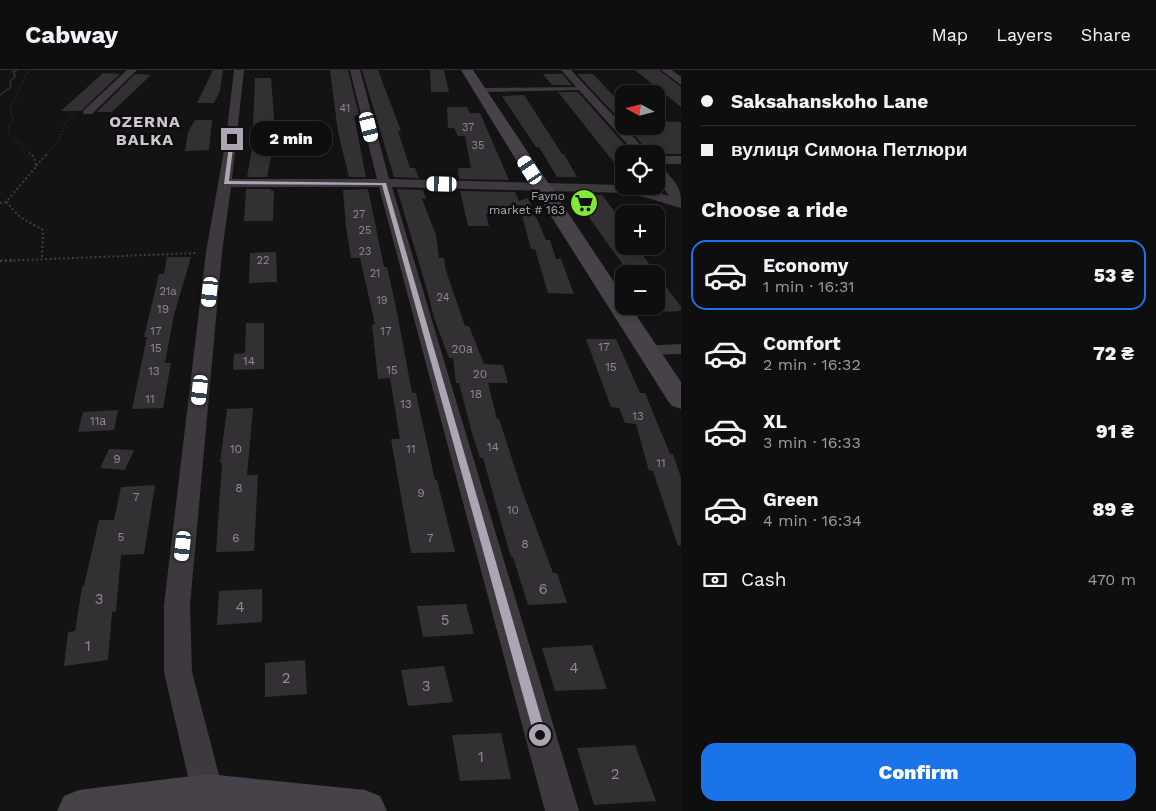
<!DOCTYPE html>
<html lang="en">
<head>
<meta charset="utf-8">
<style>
  body { margin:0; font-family:"Work Sans",sans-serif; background:#1d1c1d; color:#f1f3f6; height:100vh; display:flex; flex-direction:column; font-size:19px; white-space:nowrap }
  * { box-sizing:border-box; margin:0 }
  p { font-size:16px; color:#9b9c9e }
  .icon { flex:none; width:28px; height:28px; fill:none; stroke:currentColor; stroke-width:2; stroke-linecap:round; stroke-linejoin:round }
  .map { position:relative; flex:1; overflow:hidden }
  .sheet { display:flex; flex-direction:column; background:#0f0e0f; width:475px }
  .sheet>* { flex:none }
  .guide { display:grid; align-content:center; height:110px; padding:0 20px; background:#0f0e0f }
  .needle { width:32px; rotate:277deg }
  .tools { position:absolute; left:615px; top:15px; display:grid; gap:10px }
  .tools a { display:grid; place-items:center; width:50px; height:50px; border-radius:10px; background:#0f0e0f; box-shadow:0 2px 8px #0003,0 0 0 1px #2f2e2f; font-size:25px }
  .end { position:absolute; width:22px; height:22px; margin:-11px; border:6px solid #aea5b4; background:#111; box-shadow:0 0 0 2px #111 }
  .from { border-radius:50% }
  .bubble { position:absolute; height:35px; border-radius:15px; background:#0f0e0f; box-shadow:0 2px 8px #0003,0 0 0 1px #2f2e2f; font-size:16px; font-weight:800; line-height:35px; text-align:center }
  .car { position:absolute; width:15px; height:30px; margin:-15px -8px; border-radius:6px; box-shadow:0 0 4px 1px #0007; background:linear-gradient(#fff 24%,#345 0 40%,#fff 0 76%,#345 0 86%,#fff 0) }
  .guide b { display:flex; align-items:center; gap:18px; height:48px; font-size:19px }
  .guide b+b { border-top:1px solid #2f2e2f }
  .guide i { width:12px; height:12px; background:#f1f3f6 }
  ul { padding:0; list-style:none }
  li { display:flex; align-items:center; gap:15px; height:70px; margin:0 10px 8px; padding:0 10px; border:2px solid transparent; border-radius:15px }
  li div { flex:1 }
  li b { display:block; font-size:19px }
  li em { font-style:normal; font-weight:800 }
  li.on { border-color:#1a73e8 }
  li>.icon { width:45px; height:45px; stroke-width:1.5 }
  h2 { padding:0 20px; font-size:22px; line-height:60px }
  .pay { display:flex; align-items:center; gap:12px; height:55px; padding:0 20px; font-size:19px }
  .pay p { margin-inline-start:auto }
  .cta { display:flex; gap:10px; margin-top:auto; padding:10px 20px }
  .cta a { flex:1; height:58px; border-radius:15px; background:#1a73e8; color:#fff; font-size:20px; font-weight:800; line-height:58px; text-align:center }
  header { display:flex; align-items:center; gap:30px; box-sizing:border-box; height:70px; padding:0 25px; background:#0f0e0f; border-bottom:1px solid #2f2e2f }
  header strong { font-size:24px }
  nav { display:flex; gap:28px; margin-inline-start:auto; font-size:18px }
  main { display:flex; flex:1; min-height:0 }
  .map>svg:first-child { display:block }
</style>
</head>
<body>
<header>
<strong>Cabway</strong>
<nav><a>Map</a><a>Layers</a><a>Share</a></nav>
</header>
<main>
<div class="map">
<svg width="681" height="741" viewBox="0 0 681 741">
  <rect width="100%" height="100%" fill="#141314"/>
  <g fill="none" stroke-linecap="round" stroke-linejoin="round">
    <path fill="#2f2a37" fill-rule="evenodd" d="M14,0H19L15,2L16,7L11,11L12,17L0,26V24L10,17L9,11L14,7L12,1Z"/>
  </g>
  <path fill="#333033" d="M213,0H223L220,21L214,33H197Z
    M330,0H348L359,45L354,46L366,107H349L338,62Z
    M362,0H378L401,61H398L410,98H415L419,108L394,107Z
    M430,0H444L449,22H431Z
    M635,0H659L681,17V37Z
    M103,3L120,4L81,41H61Z
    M135,4L151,5L112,42H97Z
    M543,4H562L572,15H552Z
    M577,4H593L624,37V54Z
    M255,8H271L274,46L270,77H273L267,107H247L253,74H250L253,58Z
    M558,22H578L633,84H624V105Z
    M524,25L562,84H564L577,107H557L539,77H536L502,26Z
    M447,37H467L470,43H480L509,110L459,109L458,98H471L465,66H458L454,58H448Z
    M195,50H212L209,80L185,81L188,62Z
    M656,51L681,52V84H651L626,56H656Z
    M246,119H271V121H274L273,151H244Z
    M368,119L384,197H387L396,237L412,323H416L435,410H437L455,482L411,483L391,369H400L390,308L378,309L372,255L375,254L360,188H351L346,157L343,120Z
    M397,119L423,120L426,129H422L436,165L439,188H444L446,201L465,256H469L484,294L503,295L508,313H488L497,349H499L523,423L553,503H557L567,533L528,535L513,487H511L504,463L483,388H480L472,363L459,313H456L453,288H449L434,248L428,223Z
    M460,121L515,122L519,131L528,128L546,170H550L556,189H561L574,224L548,223L535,179H531L522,145L486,144L489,156H468Z
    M573,125H602L624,154V176H636L653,199H626Z
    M276,182L277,212L249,213L250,183Z
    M167,187H191L174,245L165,293H171L163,338L132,339L147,267H144L159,204H164Z
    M656,203L681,237V241L656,242Z
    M246,253H264V299L233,300L234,284L245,283Z
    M586,269H616L640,323H645L670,384H673L681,408V475L678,476L653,401H649L636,354L625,353L619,338L611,337Z
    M253,338L247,405H258L254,481L216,482L222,393H220L227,339Z
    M118,340L114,360L78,362L83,342Z
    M109,379L134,380L125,400L100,398Z
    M155,415L144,484L121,485L116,541L112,542L108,590L64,596L68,562L75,561L82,517L84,516L99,450H114L121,417Z
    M262,519V552L217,555L219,521Z
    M466,534L474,564L423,567L417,536Z
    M592,575L607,619L555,621L542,578Z
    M305,590L307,624L265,627V593Z
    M444,596L453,632L408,636L401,600Z
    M501,663L511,709L460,711L452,665Z
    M635,675L656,731L594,735L577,678Z"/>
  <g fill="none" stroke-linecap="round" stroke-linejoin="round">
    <path stroke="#403c42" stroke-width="1" stroke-dasharray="1 2" stroke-linecap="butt" d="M30,0C22,8 18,26 10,37L13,49L9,57V64L31,84
      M47,84L58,72L65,53L72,45H75"/>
    <path stroke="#403c42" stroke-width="2" stroke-dasharray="2 2.5" stroke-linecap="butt" d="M36,96L48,83
      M6,132L20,147L43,160L42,188
      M0,133L6,132L36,97L34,87L29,83
      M0,191L196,183"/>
    <path stroke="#403c42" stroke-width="2.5" stroke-dasharray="2 3" stroke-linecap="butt" d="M0,191L14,190"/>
    <path fill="#3d393e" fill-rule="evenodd" d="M584,17L586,20L480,22L477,20L480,18Z"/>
    <path fill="#3d393e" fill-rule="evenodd" d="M127,0H137L92,44H84L83,42L84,40Z
      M234,0H244L232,109H377L350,0H360L389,109L624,115L636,116L669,126L656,107V95C665,98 677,113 680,122C681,127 681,133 681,138L630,123L392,117L579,741H545L379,117H231L222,182L190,535L192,602L224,724L220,735L208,739L196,735L192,724L164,602V535L206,182L226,69Z
      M561,0H571L649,84H636Z
      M661,0H672L681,7V15Z
      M656,86H681V94H656Z
      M681,274V284L647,285L641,284L638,280L641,276Z"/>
    <path fill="#474249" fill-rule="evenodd" d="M461,0H473L624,227V236H630L681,312V339L672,336L668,331L532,116Z
      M208,704L365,720L380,726L387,741H57L64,726L79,720Z"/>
  </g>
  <path fill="#aea5b4" d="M230,68L234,69L229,111L386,113L546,665L545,669L540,670L536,669L534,665L382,115L224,114Z"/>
  <defs>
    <g id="supermarket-disc" transform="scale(1.4375)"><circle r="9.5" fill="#83e738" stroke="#0f0e0f"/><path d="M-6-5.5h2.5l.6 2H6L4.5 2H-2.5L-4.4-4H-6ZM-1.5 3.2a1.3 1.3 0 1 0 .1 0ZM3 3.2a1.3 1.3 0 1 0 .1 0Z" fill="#111"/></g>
  </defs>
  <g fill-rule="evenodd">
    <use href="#supermarket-disc" x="584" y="133"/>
  </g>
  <g text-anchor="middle" stroke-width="5" stroke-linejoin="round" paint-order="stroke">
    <g font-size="11" fill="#8f8894">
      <text x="345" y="42">41</text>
      <text x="468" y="61">37</text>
      <text x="478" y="79">35</text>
      <text x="359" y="148">27</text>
      <text x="365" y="164">25</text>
      <text x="365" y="185">23</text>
      <text x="263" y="194">22</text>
      <text x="375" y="207">21</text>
      <text x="168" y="225">21а</text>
      <text x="443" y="231">24</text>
      <text x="382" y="234">19</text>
    </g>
    <g font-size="12" fill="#aea5b4" stroke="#0f0e0f" text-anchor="end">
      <text x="565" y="130">Fayno<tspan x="565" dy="14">market # 163</tspan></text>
    </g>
    <g font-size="12" fill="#8f8894">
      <text x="163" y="243">19</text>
      <text x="156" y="265">17</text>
      <text x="386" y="265">17</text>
      <text x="604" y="281">17</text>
      <text x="156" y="282">15</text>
      <text x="462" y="283">20а</text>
      <text x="249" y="295">14</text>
      <text x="611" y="301">15</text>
      <text x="392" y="304">15</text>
      <text x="154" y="305">13</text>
      <text x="480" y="308">20</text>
      <text x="476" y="328">18</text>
      <text x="150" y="333">11</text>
      <text x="406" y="338">13</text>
      <text x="638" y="350">13</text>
      <text x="98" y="355">11а</text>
      <text x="493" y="381">14</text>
      <text x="236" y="383">10</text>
      <text x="411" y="383">11</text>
      <text x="117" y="393">9</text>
      <text x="661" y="397">11</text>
      <text x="239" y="422">8</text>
      <text x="421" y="427">9</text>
      <text x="136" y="431">7</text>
      <text x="513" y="444">10</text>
      <text x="121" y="471">5</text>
      <text x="236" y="472">6</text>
      <text x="430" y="472">7</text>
      <text x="525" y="478">8</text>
    </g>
    <g font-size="15" fill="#8f8894">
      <text x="543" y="524">6</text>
      <text x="99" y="534">3</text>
      <text x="240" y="542">4</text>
      <text x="445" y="555">5</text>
      <text x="88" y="581">1</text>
      <text x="574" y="603">4</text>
      <text x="286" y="613">2</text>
      <text x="426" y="621">3</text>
      <text x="481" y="692">1</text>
      <text x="615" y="709">2</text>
    </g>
    <g font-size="16" font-weight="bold" letter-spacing="1" fill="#cdc6d0" stroke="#0f0e0f">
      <text x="145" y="57">OZERNA<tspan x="145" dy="18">BALKA</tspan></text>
    </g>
  </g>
</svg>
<div class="tools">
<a><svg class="needle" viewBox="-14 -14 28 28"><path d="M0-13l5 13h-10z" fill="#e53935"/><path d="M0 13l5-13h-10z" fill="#9b9c9e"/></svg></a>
<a><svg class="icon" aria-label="locate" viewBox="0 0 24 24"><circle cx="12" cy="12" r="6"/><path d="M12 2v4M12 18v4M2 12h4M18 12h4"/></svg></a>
<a>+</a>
<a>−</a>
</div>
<i class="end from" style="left:540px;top:665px"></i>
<i class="end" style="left:232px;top:69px"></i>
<div class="bubble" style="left:250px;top:51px;width:82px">2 min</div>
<i class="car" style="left:369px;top:57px;rotate:166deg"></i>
<i class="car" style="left:530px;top:100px;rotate:327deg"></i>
<i class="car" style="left:442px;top:114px;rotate:271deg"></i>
<i class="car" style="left:210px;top:222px;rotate:186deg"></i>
<i class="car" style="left:200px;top:320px;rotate:186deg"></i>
<i class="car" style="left:183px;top:476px;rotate:186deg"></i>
</div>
<section class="sheet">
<div class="guide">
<b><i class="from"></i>Saksahanskoho Lane</b>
<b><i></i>вулиця Симона Петлюри</b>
</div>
<h2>Choose a ride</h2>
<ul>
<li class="on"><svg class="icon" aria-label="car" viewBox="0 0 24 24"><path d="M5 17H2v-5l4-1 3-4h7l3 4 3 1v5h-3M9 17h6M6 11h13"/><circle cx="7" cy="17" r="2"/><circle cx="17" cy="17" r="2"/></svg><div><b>Economy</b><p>1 min · 16:31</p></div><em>53 ₴</em></li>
<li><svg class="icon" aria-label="car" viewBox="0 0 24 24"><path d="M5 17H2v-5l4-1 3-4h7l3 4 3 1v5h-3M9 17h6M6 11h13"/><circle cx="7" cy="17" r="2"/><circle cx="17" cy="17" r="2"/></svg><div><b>Comfort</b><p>2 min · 16:32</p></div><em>72 ₴</em></li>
<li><svg class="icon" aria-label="car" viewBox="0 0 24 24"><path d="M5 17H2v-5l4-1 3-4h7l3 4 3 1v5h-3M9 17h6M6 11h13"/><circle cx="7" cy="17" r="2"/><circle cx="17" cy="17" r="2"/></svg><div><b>XL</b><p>3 min · 16:33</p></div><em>91 ₴</em></li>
<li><svg class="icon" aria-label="car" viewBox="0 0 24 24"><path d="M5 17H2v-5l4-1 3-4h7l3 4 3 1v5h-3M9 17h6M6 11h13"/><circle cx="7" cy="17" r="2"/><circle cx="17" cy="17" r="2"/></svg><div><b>Green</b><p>4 min · 16:34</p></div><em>89 ₴</em></li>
</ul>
<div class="pay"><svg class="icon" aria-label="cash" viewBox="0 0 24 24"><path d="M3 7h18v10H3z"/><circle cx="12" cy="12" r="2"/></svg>Cash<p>470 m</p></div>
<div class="cta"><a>Confirm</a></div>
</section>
</main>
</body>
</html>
